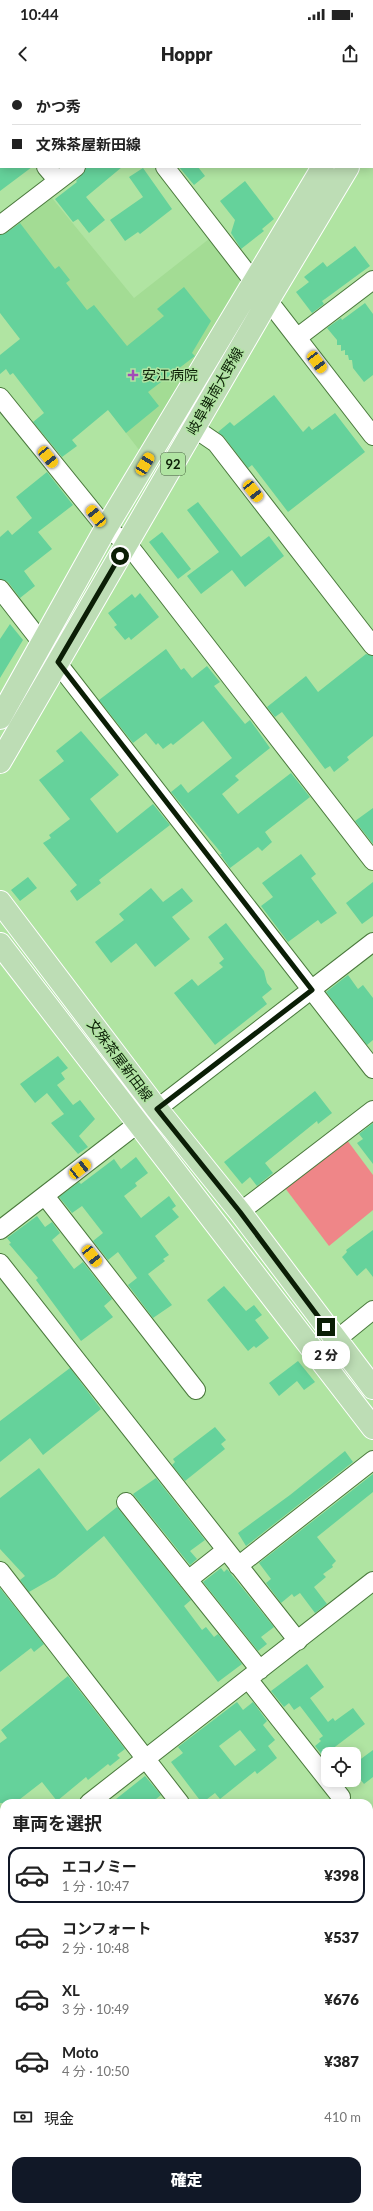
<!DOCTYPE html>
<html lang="ja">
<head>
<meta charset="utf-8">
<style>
  body { margin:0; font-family:Lato,"Noto Sans JP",sans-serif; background:#f2f2f2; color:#222; height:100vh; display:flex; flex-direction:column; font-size:15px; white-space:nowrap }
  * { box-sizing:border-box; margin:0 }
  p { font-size:13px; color:#767676 }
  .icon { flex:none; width:22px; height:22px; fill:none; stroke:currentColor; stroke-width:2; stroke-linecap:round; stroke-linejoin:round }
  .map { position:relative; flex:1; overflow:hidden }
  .details { position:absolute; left:0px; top:1719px; width:373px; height:412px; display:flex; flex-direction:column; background:#fff; border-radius:12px 12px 0 0; box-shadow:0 2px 10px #0003 }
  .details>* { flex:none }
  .hud { position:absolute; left:0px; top:0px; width:373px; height:88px; box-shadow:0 2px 10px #0003; display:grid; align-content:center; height:88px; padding:0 12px; background:#fff }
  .fabs { position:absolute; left:321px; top:1667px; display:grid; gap:8px }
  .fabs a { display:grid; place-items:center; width:40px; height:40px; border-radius:8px; background:#fff; box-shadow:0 2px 10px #0003; font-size:20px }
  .end { position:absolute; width:18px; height:18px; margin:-9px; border:5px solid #0b1e06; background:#fff; box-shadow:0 0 0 2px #fff }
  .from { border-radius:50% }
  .bubble { position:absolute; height:28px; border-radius:12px; background:#fff; box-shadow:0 2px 10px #0003; font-size:13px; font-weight:800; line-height:28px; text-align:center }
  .car { position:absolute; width:12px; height:24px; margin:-12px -6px; border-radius:5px; box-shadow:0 0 3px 1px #0007; background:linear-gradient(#f5c518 24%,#345 0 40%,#f5c518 0 76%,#345 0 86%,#f5c518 0) }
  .hud b { display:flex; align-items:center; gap:14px; height:38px; font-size:15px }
  .hud b+b { border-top:1px solid #e0e0e0 }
  .hud i { width:10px; height:10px; background:#222 }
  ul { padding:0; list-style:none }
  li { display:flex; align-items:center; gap:12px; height:56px; margin:0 8px 6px; padding:0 4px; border:2px solid transparent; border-radius:12px }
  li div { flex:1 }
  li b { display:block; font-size:15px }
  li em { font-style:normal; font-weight:800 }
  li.current { border-color:#111827 }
  li>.icon { width:36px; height:36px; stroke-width:1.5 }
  h2 { padding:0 12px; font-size:18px; line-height:48px }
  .pay { display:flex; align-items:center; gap:10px; height:44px; padding:0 12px; font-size:15px }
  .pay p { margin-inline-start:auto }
  .action { display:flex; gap:8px; margin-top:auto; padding:8px 12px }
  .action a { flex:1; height:46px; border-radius:12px; background:#111827; color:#fff; font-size:16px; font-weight:800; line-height:46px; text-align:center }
  .status { display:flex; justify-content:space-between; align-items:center; height:28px; padding:0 20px; background:#fff; direction:ltr }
  .status svg { height:11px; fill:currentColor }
  header { display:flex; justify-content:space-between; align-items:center; height:52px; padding:0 12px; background:#fff; font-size:18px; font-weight:800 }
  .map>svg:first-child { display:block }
</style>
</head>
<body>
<div class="status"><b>10:44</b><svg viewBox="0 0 49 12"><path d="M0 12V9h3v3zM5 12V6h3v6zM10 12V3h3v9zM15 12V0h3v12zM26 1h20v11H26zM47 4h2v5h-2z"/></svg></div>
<header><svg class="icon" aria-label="back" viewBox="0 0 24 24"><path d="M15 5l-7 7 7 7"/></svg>Hoppr<svg class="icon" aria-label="share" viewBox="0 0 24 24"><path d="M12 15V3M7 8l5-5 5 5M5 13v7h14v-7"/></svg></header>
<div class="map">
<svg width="373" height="2131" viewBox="0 0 373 2131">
  <rect width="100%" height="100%" fill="#b0e4a2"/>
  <path fill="#a3dc94" d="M47,112L134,218L209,159L241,199L140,371L0,190V149Z"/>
  <path fill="#ef8688" d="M344,1056L373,1095V1130L329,1166L282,1104Z"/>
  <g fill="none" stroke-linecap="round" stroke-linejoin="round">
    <path stroke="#41b7bd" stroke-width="29" d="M322,0L323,1
      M372,65L373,66"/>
  </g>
  <path fill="#65d29b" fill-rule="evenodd" d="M0,87H32L0,111Z
    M86,87H122L86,117L105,140L89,153L78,139L73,142L55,119L77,102L76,101L85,91Z
    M179,87H198L205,96L194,105Z
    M143,88L172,129L140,154L138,152L125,161L110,140L143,117L129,97Z
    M245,101L274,139L262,149L264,151L241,169L231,153L235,140L220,121Z
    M20,143L55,189L59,186L70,200L66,203L87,230L94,225L127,266L164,236L157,229L184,207L211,241L192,273L195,276L148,312L159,326L126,353L108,330L72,360L77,366L62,377L33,342L44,333L13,293L10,295L6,289L0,294V275L20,259L0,233V155L6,153Z
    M355,166L370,186L325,219L322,221L324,224L312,233L296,212L309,202L304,197L323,182L327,187Z
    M365,223L373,234V295L364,302L353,288L352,280H349L348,275H345V270L341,271V265H337V260L327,248L341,238L342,240Z
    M274,315L303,352L309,346L312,350L335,333L365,372L288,432L252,385L248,388L224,357L218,352L230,342L234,346Z
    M47,392L73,425L38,452L52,469L24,491L35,506L20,518L8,502L0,499V457L8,450L12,455L32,438L16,417Z
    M198,422L241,477L269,456L284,476L245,507L232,490L201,514L187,496L219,472L187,430Z
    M162,452L191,489L178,499L149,462Z
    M140,513L159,537L131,560L129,557L125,560L114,547L117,545L108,533L132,514L135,518Z
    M10,544L23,560L0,598V559Z
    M166,569L181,590L184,588L192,598L207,586L220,602L214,606L245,644L250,640L270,668L235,696L239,700L222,714L238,734L291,693L310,717L265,752L272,762L262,771L258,767L230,788L220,774H222L171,712L181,704L188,713L232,678L203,641L173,665L171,663L163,669L158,663L156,665L146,653L133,663L99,620Z
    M366,574L373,576V656L347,677L349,680L334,692L330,686L325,689L282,632L275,637L267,627L306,596L318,612Z
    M81,651L119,695L90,719L117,753L153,724L170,745L99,800L101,803L77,821L70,811L77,805L43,763L51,758L49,755L70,739L39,700L64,681L56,671Z
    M373,728V764L355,741Z
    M301,774L316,794L311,798L337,833L321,844L318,840L288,862L261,826L273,817L262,803Z
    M28,797L37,808L20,821L11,810Z
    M373,802V836L362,844L346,823Z
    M151,808L163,822L182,808L193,821L172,837L190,859L155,887L136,863L111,883L95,862L124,840L119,834Z
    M226,843L264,891L267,903L272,909L262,917L267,924L215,965L174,913L192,899L198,906L223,887L219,883L224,879L208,857Z
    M348,895L358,909L363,905L373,918V960L367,965L326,912Z
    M58,976L68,988L61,993L65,999L57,1005L73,1025L80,1020L95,1039L79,1056L88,1067L78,1074L51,1043L64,1034L47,1013L35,1023L20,1004Z
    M315,1011L332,1033L318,1044L317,1041L265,1083L273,1093L257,1106L250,1097L242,1104L224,1082Z
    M373,1043V1084L357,1063L363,1059L359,1054Z
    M136,1077L148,1093L135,1103L137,1106L124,1116L141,1138L169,1116L176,1126L172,1129L179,1137L155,1156L169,1175L163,1179L165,1181L148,1194L172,1225L153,1238L128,1205L137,1198L118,1172L108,1180L93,1161L103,1153L82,1126L72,1133L59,1117L79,1102L81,1104L114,1079L121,1089Z
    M37,1136L45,1147L52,1142L60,1153L52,1160L74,1189L83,1182L112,1219L104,1226L113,1237L81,1261L36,1200L38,1198L9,1164L11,1163L7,1158Z
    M373,1150V1197L366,1188L357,1196L342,1177L347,1172L346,1170Z
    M224,1206L246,1231L254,1225L262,1235L255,1240L269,1258L256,1268L254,1266L248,1271L207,1220Z
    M298,1281L315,1302L304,1310L297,1301L279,1316L269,1303Z
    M70,1288L101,1329L43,1375L30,1358L0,1382V1341Z
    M215,1347L226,1360L221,1364L225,1369L185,1401L172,1385L175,1382L173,1379Z
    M345,1371L353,1382L246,1466L238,1453L290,1415Z
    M39,1388L87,1451L117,1427L191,1520L184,1526L202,1550L206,1547L214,1557L218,1554L242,1584L218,1602L104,1456L55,1497L29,1512L20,1500L25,1496L0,1469V1418Z
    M373,1394V1412L317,1457L336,1481L332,1485L333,1487L323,1494L326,1497L314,1507L327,1524L315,1533L300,1513L294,1517L292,1514L281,1523L266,1503L271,1499L259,1483Z
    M156,1398L205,1460L190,1471L197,1479L190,1485L133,1414Z
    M221,1488L224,1492L227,1489L274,1547L261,1557L267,1564L258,1571L203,1502Z
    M0,1508L44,1564L34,1572L31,1568L0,1592Z
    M307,1584L324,1607L310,1618L328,1642L333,1638L335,1641L353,1628L365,1644L323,1676L315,1666L321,1661L319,1659L323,1656L300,1626L294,1630L289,1623L284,1627L271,1611Z
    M68,1596L125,1669L117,1675L120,1678L110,1686L108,1684L88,1700L86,1697L57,1721L42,1702L15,1723H0V1663L7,1658L1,1650Z
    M237,1622L243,1630L253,1622L267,1641L263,1645L275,1660L268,1666L277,1678L257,1694L255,1691L220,1719L215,1713L202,1723L171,1682L183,1673L178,1667ZM240,1650L256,1670L235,1686L219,1666Z
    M373,1670V1697L364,1704L360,1699L354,1704V1684Z
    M145,1696L161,1715L151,1723H111Z"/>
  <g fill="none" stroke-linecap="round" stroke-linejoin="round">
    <g stroke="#4a793c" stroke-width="20">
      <path id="minor" d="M186,1L187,0
        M0,34L1,35
        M46,87L58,101
        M165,87L373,356
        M0,145L76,87
        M298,257L373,200
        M0,317L106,448L127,463L373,781
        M194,348L216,363L373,566
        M0,509L373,989
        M45,1116L196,1310
        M240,1132L373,1030
        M0,1150L373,862
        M0,1183L298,1561
        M336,1260L373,1230
        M126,1422L260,1590
        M238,1486L373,1380
        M0,1491L180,1723
        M188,1500L226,1470
        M248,1599L341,1717
        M89,1723L373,1501
        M0,1793L4,1790
        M369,1921L373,1918
        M369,1965L373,1971
        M0,2011L4,2016
        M90,2127L93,2131
        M139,2131L145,2127"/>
    </g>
    <g stroke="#fff" stroke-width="24">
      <path id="major" d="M372,6L373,5
        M372,47L373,45
        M0,638L106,448L323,87
        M0,682L269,219L348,87
        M0,822L157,1029L240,1132L373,1308
        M0,864L373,1348"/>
    </g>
    <use href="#minor" stroke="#fff" stroke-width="18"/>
    <use href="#major" stroke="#bdddb5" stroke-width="22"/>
  </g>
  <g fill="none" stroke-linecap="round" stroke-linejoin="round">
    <path stroke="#0b1e06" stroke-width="5" d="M120,476L58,582L312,910L157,1029L240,1132L326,1247"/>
  </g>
  <path fill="#a24bb8" stroke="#b0e4a2" stroke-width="1.5" d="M131 289h4v4h4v4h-4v4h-4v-4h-4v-4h4z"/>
  <g text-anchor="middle" stroke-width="3" stroke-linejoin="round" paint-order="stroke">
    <rect fill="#b0e4a2" stroke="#3c5935" stroke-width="1" x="161" y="373" width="24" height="22" rx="3"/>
    <g font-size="13" font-weight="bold" fill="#0b1e06">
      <text x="173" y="389">92</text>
    </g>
    <g font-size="14" fill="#0b1e06" stroke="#b0e4a2" text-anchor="start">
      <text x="142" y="300">安江病院</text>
    </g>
    <g font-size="14" fill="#0b1e06" stroke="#b0e4a2">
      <text transform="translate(215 311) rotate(-60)" y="5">岐阜巣南大野線</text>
      <text transform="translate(120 980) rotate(53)" y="5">文殊茶屋新田線</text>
    </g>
  </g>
</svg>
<div class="fabs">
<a><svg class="icon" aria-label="locate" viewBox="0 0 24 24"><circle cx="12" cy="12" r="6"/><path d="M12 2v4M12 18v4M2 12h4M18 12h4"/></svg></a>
</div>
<i class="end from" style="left:120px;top:476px"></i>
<i class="end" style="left:326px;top:1247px"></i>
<div class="bubble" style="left:302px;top:1261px;width:48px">2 分</div>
<i class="car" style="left:317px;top:282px;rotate:143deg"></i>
<i class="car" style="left:48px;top:377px;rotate:141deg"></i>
<i class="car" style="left:145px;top:384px;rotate:31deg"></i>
<i class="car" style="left:253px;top:411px;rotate:142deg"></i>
<i class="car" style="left:96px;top:436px;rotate:321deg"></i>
<i class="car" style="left:80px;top:1089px;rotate:52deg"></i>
<i class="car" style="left:92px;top:1176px;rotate:142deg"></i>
<div class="hud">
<b><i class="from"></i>かつ秀</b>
<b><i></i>文殊茶屋新田線</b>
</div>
<section class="details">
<h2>車両を選択</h2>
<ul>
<li class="current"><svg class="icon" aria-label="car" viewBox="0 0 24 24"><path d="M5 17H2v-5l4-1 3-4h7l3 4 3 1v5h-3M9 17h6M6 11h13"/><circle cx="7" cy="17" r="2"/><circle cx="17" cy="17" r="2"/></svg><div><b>エコノミー</b><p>1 分 · 10:47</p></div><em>¥398</em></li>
<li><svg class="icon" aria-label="car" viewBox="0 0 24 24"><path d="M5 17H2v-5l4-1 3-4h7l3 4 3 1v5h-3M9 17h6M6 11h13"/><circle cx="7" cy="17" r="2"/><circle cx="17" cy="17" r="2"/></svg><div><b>コンフォート</b><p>2 分 · 10:48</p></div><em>¥537</em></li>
<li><svg class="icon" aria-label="car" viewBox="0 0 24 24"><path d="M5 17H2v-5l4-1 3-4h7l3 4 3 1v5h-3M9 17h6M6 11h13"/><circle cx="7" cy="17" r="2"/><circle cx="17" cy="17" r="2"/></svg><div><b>XL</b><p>3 分 · 10:49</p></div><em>¥676</em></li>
<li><svg class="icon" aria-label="car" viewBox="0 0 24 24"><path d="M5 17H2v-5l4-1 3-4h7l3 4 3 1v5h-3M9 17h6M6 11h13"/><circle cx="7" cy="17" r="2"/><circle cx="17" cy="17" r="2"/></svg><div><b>Moto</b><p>4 分 · 10:50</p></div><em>¥387</em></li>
</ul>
<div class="pay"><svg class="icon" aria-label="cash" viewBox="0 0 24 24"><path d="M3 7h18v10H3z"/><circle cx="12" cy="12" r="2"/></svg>現金<p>410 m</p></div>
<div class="action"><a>確定</a></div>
</section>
</div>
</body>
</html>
